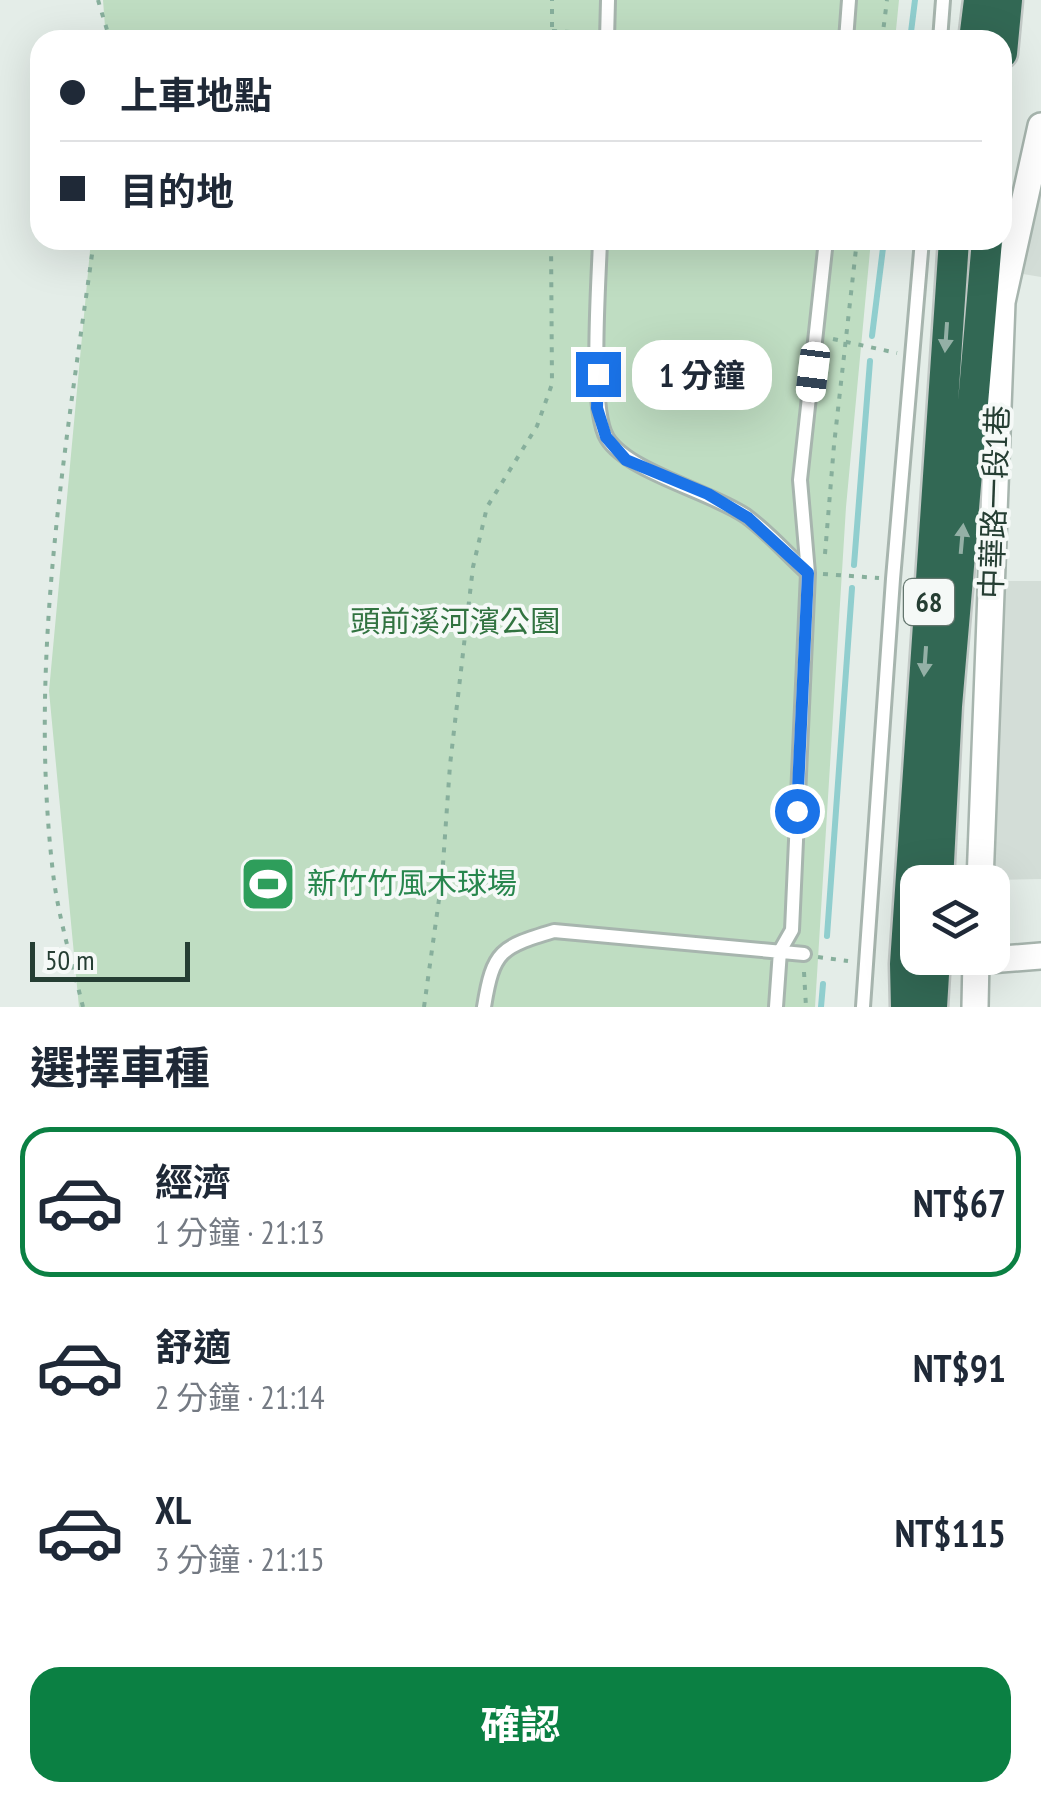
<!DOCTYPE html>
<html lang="zh-TW">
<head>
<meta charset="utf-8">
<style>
  body { margin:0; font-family:"PT Sans Narrow","Noto Sans TC",sans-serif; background:#f2f2f3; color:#1f2937; height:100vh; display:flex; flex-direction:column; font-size:38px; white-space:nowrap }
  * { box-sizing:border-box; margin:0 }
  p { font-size:32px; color:#747a83 }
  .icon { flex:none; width:55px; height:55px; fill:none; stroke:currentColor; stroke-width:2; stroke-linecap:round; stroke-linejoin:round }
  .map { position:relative; height:1007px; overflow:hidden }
  .side { display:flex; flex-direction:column; background:#fff; flex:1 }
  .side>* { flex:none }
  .banner { position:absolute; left:30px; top:30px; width:982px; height:220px; border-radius:30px; box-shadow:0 10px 40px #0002; display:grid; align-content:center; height:220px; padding:0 30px; background:#fff }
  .buttons { position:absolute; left:900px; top:865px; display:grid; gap:20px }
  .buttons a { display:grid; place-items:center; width:110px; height:110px; border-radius:20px; background:#fff; box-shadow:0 10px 40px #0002; font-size:50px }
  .scale { position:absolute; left:30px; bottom:25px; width:160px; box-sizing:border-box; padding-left:10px; border:5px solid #253e33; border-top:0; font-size:28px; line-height:35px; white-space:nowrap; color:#253e33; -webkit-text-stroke:8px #f5f9f7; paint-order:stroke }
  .end { position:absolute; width:45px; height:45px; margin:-22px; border:12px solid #1a73e8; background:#fff; box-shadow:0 0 0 5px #fff }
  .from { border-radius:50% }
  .bubble { position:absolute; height:70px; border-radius:30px; background:#fff; box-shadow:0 10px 40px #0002; font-size:32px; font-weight:700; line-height:70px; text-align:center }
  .car { position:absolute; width:30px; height:60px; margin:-30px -15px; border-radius:12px; box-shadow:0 0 8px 2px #0007; background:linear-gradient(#fff 24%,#345 0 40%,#fff 0 76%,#345 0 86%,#fff 0) }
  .banner b { display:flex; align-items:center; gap:35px; height:95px; font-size:38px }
  .banner b+b { border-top:2px solid #e0e1e3 }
  .banner i { width:25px; height:25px; background:#1f2937 }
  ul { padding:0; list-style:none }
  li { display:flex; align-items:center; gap:30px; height:150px; margin:0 20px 15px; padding:0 10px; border:5px solid transparent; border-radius:30px }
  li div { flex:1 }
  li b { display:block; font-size:38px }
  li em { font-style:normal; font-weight:700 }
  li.on { border-color:#0b8043 }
  li>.icon { width:90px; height:90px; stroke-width:1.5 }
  h2 { padding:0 30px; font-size:45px; line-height:120px }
  .primary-button { display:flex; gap:20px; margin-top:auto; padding:20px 30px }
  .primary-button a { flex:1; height:115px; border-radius:30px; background:#0b8043; color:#fff; font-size:40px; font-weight:700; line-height:115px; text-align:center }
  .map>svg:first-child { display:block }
</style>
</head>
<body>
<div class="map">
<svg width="1041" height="1007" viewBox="0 0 1041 1007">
  <rect width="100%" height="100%" fill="#e4ede8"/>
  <path fill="#d3ddd7" d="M1041,176V277L1023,274Z
    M1003,581H1041V879L986,880Z"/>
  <path fill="#bfddc2" d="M103,0H899L895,40H106Z
    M91,240H871L846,507L815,1007H79L49,691Z"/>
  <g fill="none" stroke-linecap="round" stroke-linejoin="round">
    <path stroke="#90cece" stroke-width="6" d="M910,40L915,0
      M872,336L884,240
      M854,565L870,361
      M827,936L852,588
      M821,1007L823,984"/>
    <g stroke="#a7b5ae" stroke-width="18">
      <path id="lane" d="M607,40L608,0
        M846,40L849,0
        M940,40L943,0
        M600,240C599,280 589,409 607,438C628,472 709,491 746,516C768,532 788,555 808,573
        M484,1007C493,950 501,947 554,931L804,954
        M776,1007L780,951L792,930L808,573L800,480L826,240
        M863,1007L893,579L922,240"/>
    </g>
    <g stroke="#a7b5ae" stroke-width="30">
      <path id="street" d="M980,882L1002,302L1041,126
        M976,961L1041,956
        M975,1007L976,958"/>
    </g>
    <g stroke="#c2c9c6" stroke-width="35">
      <path id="highway" d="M974,40L979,0
        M1002,53L1007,0
        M938,882L947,706L987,240
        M906,1007L905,964L954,240
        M932,1007L935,958"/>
    </g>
    <path stroke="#87af9c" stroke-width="4" stroke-dasharray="5 8" stroke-linecap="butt" d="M98,0L110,40
      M552,31L592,33
      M552,40V0
      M882,40L887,0
      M833,339L897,353
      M825,554L834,445L857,240
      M823,574L879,578
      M818,957L848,961
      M804,972L806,1007
      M83,1007C73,966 60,923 54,881C27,667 65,452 94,240
      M424,1007L442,878L450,765L473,567L487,507L537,426L552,384L551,240"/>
    <use href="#lane" stroke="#fff" stroke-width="12"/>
    <use href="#street" stroke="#fff" stroke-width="25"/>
    <use href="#highway" stroke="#326854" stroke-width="30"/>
  </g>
  <defs><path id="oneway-solid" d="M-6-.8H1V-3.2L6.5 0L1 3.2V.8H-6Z" transform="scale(2.5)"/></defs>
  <g fill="#94b0a6">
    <use href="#oneway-solid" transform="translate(946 337) rotate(94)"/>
    <use href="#oneway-solid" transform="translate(962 539) rotate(-85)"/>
    <use href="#oneway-solid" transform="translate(925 661) rotate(94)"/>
  </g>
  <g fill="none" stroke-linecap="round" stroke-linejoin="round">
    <path stroke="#1a73e8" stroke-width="12" d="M598,374L597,408L606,437L626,460L708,494L748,518L808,573L797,811"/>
  </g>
  <defs>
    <g id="stadium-square" transform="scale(2.875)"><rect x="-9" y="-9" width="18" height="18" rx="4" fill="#2e9e5b" stroke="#f5f9f7"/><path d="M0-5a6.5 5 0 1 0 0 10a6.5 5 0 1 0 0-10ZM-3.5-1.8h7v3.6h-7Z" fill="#fff"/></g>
  </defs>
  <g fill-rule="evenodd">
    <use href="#stadium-square" x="268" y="884"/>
  </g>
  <g text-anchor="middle" stroke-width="8" stroke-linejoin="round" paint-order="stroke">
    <rect fill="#f5f9f7" stroke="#63766e" stroke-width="2.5" x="904" y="579" width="50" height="46" rx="8"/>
    <g font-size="28" font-weight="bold" fill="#253e33">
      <text x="929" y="612">68</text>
    </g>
    <g font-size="30" fill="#253e33" stroke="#f5f9f7">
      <text transform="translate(995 502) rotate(-88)" y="10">中華路一段1巷</text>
    </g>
    <g font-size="30" fill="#317340" stroke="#f5f9f7">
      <text x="455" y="632">頭前溪河濱公園</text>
    </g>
    <g font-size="30" fill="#27864d" stroke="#f5f9f7" text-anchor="start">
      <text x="307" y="894">新竹竹風木球場</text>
    </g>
  </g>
</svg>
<div class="buttons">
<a><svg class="icon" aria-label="layers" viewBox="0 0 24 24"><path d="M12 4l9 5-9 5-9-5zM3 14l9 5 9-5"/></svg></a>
</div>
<div class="scale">50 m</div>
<i class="end from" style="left:797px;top:811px"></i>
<i class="end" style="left:598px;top:374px"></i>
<div class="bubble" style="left:632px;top:340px;width:140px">1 分鐘</div>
<i class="car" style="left:813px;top:372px;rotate:187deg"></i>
<div class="banner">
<b><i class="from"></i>上車地點</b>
<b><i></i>目的地</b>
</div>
</div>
<section class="side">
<h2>選擇車種</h2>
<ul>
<li class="on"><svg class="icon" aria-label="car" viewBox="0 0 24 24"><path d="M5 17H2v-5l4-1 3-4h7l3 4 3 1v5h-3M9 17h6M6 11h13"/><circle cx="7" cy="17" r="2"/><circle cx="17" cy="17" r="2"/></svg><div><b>經濟</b><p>1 分鐘 · 21:13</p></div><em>NT$67</em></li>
<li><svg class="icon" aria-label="car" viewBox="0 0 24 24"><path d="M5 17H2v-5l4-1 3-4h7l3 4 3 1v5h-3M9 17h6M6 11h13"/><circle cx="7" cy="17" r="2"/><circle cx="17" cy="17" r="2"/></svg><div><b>舒適</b><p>2 分鐘 · 21:14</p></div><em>NT$91</em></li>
<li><svg class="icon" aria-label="car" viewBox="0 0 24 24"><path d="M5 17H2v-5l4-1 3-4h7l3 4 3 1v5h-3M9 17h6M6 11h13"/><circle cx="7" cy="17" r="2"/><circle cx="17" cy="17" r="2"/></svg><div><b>XL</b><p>3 分鐘 · 21:15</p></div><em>NT$115</em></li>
</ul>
<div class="primary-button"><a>確認</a></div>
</section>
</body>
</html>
